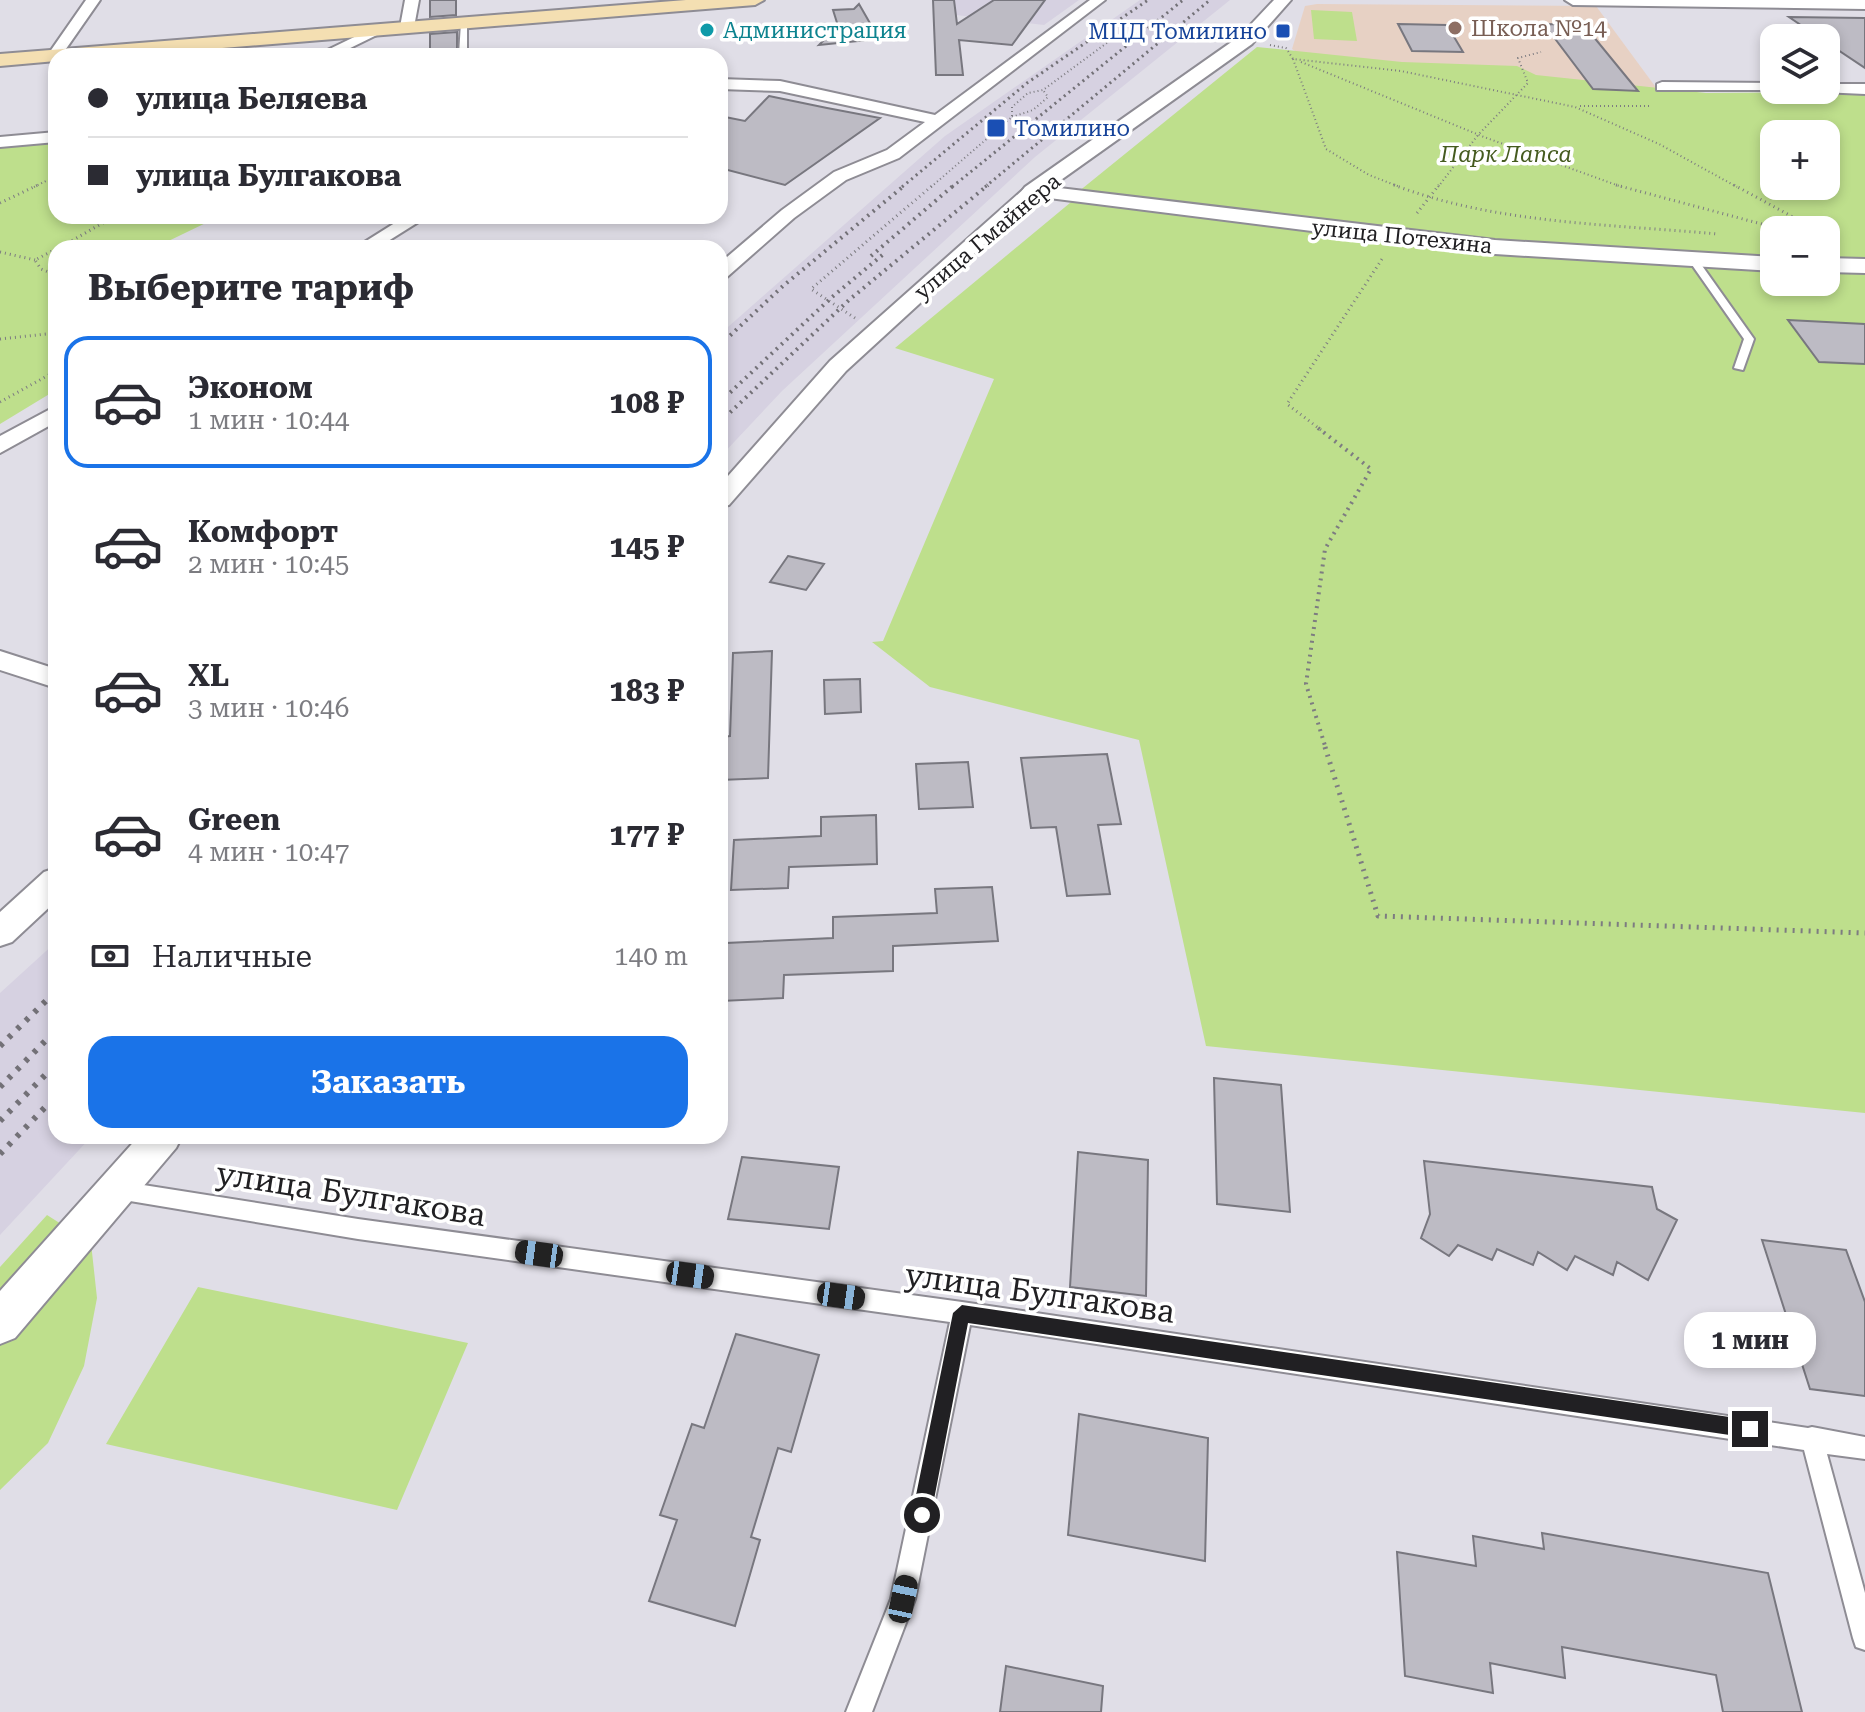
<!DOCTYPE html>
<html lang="ru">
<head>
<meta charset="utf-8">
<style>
  body { margin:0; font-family:"Roboto Serif",serif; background:#f2f2f3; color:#2b2b33; height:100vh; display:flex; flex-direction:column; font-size:30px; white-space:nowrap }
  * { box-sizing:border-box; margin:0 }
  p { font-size:26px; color:#7c7c81 }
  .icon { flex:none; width:44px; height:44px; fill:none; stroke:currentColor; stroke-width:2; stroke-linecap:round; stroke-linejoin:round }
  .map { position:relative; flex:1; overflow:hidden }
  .drawer { position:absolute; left:48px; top:240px; width:680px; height:904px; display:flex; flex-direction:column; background:#fff; border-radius:24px; box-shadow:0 4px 12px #0003 }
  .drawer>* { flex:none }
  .top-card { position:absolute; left:48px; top:48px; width:680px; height:176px; border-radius:24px; box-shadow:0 4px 12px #0003; display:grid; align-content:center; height:176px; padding:0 40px; background:#fff }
  .controls { position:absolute; left:1760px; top:24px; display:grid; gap:16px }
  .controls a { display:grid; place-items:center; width:80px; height:80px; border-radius:16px; background:#fff; box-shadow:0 4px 12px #0003; font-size:40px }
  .end { position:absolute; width:36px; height:36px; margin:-18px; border:10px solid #212023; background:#fff; box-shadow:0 0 0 4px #fff }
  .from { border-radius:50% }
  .bubble { position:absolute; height:56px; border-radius:24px; background:#fff; box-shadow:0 4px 12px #0003; font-size:26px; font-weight:700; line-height:56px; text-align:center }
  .car { position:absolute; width:24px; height:48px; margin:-24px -12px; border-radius:10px; box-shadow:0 0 6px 2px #0007; background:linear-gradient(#222 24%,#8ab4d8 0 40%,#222 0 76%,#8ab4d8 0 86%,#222 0) }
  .top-card b { display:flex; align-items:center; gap:28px; height:76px; font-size:30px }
  .top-card b+b { border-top:2px solid #e1e1e2 }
  .top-card i { width:20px; height:20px; background:#2b2b33 }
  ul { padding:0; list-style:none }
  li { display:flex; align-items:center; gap:24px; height:132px; margin:0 16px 12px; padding:0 24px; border:4px solid transparent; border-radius:24px }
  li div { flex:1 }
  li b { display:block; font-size:30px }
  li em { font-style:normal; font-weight:700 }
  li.current { border-color:#1a73e8 }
  li>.icon { width:72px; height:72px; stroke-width:1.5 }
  h2 { padding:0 40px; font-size:36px; line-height:96px }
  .pay { display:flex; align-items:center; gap:20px; height:88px; padding:0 40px; font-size:30px }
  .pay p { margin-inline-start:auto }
  .primary-button { display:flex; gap:16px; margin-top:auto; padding:16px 40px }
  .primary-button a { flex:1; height:92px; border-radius:24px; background:#1a73e8; color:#fff; font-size:32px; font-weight:700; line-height:92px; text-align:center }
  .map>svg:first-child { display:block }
</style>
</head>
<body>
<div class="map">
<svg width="1865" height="1712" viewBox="0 0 1865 1712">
  <rect width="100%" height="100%" fill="#e0dee7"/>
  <path fill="#d6d1e1" d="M948,0H1079L1044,25L956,15Z
    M1140,0H1230L1035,157L782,391L720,457V334L945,136Z
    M56,942V1136H92L0,1235V993Z"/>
  <path fill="#e7d1c4" d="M1317,4L1596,6L1660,93L1306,58L1292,49L1305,6Z"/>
  <path fill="#bedf8c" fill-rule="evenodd" d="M1311,10L1352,12L1357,41L1314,39Z
    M1257,47L1402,62L1517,66L1536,75L1706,93L1857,92L1865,95V1113L1206,1046L1139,740L930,687L872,642L883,641L994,379L895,348L1082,193L1078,192ZM1774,134H1826V186H1774ZM1774,230H1826V282H1774Z
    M56,138V216H326L214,219L154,248H56V390L0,424V143Z
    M47,1215L91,1243L97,1298L84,1366L48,1443L0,1490V1267Z
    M198,1287L468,1343L397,1510L106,1444Z"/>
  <path fill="#bdbbc4" stroke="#78777f" stroke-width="2" d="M430,0H456V15L430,17Z
    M933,0H954L957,24L994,0H1045L1012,45L959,40L963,75H936Z
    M859,4L879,39L819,45L838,26L833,10L854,9Z
    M1789,17L1865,18V68L1826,42V38H1820Z
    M1398,24L1447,25L1463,52L1412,51Z
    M1544,24L1584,25L1638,91L1593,89Z
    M457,32V56H430V34Z
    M769,96L827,108L880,118L785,185L720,168V116L745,121Z
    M1788,320L1865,324V364L1819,362Z
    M788,556L824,564L806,590L770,582Z
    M772,651L768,778L720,780V737L730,736L733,653Z
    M860,679L861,712L825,714L824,680Z
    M1107,754L1121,824L1098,825L1110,894L1067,896L1056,827L1031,828L1021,758Z
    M968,762L973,807L919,809L916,764Z
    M876,815L877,864L789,867L788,888L731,890L734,840L821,836V817Z
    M992,887L998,941L893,946V971L784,975L783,998L721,1001L726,943L833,938V917L937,913L935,889Z
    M1214,1078L1281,1085L1290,1212L1217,1204Z
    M1078,1152L1148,1160L1146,1296L1070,1287Z
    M742,1157L839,1167L829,1229L728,1219Z
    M1424,1161L1652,1187L1657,1209L1677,1220L1648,1280L1617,1262L1613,1275L1575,1256L1567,1270L1538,1252L1533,1265L1497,1249L1492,1260L1458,1245L1449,1256L1421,1238L1430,1214Z
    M1762,1240L1846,1250L1865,1302V1396L1810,1389Z
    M736,1334L819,1355L791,1452L778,1448L751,1537L760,1540L735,1626L649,1601L677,1520L660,1515L692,1424L704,1428Z
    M1079,1414L1208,1438L1205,1561L1068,1535Z
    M1542,1533L1768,1573L1802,1712H1723L1716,1675L1562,1647L1565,1678L1490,1663L1493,1693L1405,1676L1397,1552L1476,1566L1473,1536L1544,1549Z
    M1006,1666L1103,1686L1101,1712H1000Z"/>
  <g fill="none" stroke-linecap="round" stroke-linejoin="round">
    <g stroke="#8e8c94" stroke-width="4">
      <path id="service" d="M464,21L467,23V54L462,56L459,54L461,23Z
        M1692,260H1698L1754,339L1743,370L1734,368L1744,339L1690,262Z
        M118,1181L358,1219L962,1302L1808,1428L1812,1427L1865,1437V1459L1827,1454L1865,1593V1650L1856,1647L1853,1638L1804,1450L970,1325L915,1599L872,1712H846L891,1599L950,1322L358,1239L118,1199L111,1197L108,1190L111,1183Z"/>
    </g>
    <g stroke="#8e8c94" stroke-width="4">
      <path id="minor" d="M86,0H100L61,56L49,59L47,56Z
        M405,0H419L414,27L407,31L400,27Z
        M1090,0H1105L899,158L846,180L794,218L727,277L720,279V263L782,210L834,172L887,150L925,122L780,91L720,89V79L780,81L935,115Z
        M377,26L389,29L334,56H315Z
        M1662,82L1774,83V90H1780H1657V84Z
        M1826,84H1865V94L1821,92L1826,90Z
        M56,132V142L0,147V137Z
        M1032,186L1041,191L1038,195L846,371L729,505L720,507V485L830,361L1026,187Z
        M406,216H428L377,248H355Z
        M56,406V422L0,453V436Z
        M0,651L56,669V688L0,670Z
        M56,868V901L12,942L0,946V912L44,872Z
        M139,1136H182L176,1148L15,1338L0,1344V1291Z"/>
    </g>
    <g stroke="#8e8c94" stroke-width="4">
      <path id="tertiary" d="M1274,0H1291L1252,44L1051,187L1495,240L1774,257V271L1495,254L1025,195L1022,191L1025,187L1240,36Z
        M1565,0H1865V9L1573,5Z
        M1826,258L1865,259V273L1826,272Z"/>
    </g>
    <g stroke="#8e8c94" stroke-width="4">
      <path id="secondary" d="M686,0H764L755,5L124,56H56V61L0,66V54Z"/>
    </g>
    <path stroke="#7d7c81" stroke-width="2" stroke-dasharray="1 3" stroke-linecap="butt" d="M1270,45L1286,48L1293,59L1401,71L1575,107L1659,144L1737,187
      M1293,59L1326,149L1369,175L1400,187
      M1301,62L1484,137L1622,187
      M1787,92L1801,90
      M1580,106H1650
      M1012,117L1033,110L1048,97L1043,90
      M34,187L56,176
      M931,187L1012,117V107L1028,93L1043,90L1119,34
      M1438,187L1478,135L1528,83L1518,58L1541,52"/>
    <path stroke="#7d7c81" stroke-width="3" stroke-dasharray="1 4" stroke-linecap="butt" d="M1394,185C1496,224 1610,224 1717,234
      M1616,185L1784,230
      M1734,185L1817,230
      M0,203L38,185
      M1417,213L1439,185
      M59,248L115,216
      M56,249L35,260L41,269L56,275
      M0,252L35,260
      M855,318L811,289L933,185
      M0,339L56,333
      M0,402L56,371
      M1321,430L1287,404L1384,256"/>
    <path stroke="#7d7c81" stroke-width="4" stroke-dasharray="2 5" stroke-linecap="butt" d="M1318,428L1371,469L1325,549L1306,684L1326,749"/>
    <path stroke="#7d7c81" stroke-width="5" stroke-dasharray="2 6" stroke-linecap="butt" d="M1325,747L1378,916L1865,933"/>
    <use href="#service" fill="#fff" fill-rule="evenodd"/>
    <use href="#minor" fill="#fff" fill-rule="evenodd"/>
    <use href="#tertiary" fill="#fff" fill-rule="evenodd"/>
    <use href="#secondary" fill="#f4dfb2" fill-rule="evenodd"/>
    <path stroke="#737177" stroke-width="3" stroke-dasharray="2 4" stroke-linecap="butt" d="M902,187L1027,83L1148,0
      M952,187L1183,0
      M985,187L1210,0"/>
    <path stroke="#737177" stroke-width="4" stroke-dasharray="2 5" stroke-linecap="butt" d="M871,256L954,185
      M720,345L783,286L905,185
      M720,402L832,297L886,252
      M720,422L849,300L988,185"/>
    <path stroke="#737177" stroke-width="6" stroke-dasharray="4 8" stroke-linecap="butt" d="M0,1046L56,991
      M0,1087L56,1030
      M0,1121L56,1064
      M0,1154L56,1096"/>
  </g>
  <path fill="#212023" d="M962,1305L1750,1420L1759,1429L1750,1438L968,1323L931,1515L922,1525L912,1515L953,1313Z"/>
  <circle fill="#8d6e63" stroke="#fff" stroke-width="3" cx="1455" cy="28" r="8"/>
  <circle fill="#0f9aa8" stroke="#fff" stroke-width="3" cx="707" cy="30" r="8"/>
  <g fill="#1a4fb4" stroke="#fff" stroke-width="3">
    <rect x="1275" y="23" width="16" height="16" rx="4"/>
    <rect x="986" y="118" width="20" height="20" rx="4"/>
  </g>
  <g text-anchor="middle" stroke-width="7" stroke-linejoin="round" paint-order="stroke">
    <g font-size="22" fill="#785e54" stroke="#fff" text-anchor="start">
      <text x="1471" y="36">Школа №14</text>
    </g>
    <g font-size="22" fill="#0d838f" stroke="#fff" text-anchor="start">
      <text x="723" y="38">Администрация</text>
    </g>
    <g font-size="22" fill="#164399" stroke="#fff" text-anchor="end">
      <text x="1267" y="39">МЦД Томилино</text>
      <text x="1014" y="136" text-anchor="start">Томилино</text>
    </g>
    <g font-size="22" font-style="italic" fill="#455b1f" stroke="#fff">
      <text x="1506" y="162">Парк Лапса</text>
    </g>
    <g font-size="22" fill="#212023" stroke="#fff">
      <text transform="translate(987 236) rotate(-40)" y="8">улица Гмайнера</text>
      <text transform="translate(1402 236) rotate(6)" y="8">улица Потехина</text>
    </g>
    <g font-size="32" fill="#212023" stroke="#fff">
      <text transform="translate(351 1194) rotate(9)" y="11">улица Булгакова</text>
      <text transform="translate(1040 1293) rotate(8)" y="11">улица Булгакова</text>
    </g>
  </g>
</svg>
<div class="controls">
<a><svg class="icon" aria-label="layers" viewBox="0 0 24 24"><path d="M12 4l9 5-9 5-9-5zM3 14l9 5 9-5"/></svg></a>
<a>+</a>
<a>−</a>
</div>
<i class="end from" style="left:922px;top:1515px"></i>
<i class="end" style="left:1750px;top:1429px"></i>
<div class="bubble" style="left:1684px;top:1312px;width:132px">1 мин</div>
<i class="car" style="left:539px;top:1254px;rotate:278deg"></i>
<i class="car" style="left:690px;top:1275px;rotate:98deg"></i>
<i class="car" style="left:841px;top:1296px;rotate:98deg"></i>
<i class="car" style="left:903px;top:1599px;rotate:12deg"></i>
<div class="top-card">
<b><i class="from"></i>улица Беляева</b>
<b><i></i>улица Булгакова</b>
</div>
<section class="drawer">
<h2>Выберите тариф</h2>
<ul>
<li class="current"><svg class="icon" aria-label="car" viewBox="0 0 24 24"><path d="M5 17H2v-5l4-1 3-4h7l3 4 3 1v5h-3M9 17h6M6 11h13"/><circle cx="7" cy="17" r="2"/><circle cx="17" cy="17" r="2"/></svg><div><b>Эконом</b><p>1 мин · 10:44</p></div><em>108 ₽</em></li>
<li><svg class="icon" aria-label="car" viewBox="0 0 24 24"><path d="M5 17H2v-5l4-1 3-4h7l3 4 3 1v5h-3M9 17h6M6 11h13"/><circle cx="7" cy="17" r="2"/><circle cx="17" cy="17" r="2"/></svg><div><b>Комфорт</b><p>2 мин · 10:45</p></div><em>145 ₽</em></li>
<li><svg class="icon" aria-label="car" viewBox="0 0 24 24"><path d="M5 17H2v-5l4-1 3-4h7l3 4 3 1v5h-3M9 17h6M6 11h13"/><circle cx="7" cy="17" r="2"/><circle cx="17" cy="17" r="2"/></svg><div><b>XL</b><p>3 мин · 10:46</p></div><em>183 ₽</em></li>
<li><svg class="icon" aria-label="car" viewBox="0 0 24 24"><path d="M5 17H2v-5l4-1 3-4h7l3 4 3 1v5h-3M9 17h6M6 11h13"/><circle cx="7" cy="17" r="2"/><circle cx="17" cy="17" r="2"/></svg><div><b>Green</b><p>4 мин · 10:47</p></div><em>177 ₽</em></li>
</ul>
<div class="pay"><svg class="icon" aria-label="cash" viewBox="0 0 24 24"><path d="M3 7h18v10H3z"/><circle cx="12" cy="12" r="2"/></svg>Наличные<p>140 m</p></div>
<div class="primary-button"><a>Заказать</a></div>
</section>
</div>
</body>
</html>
